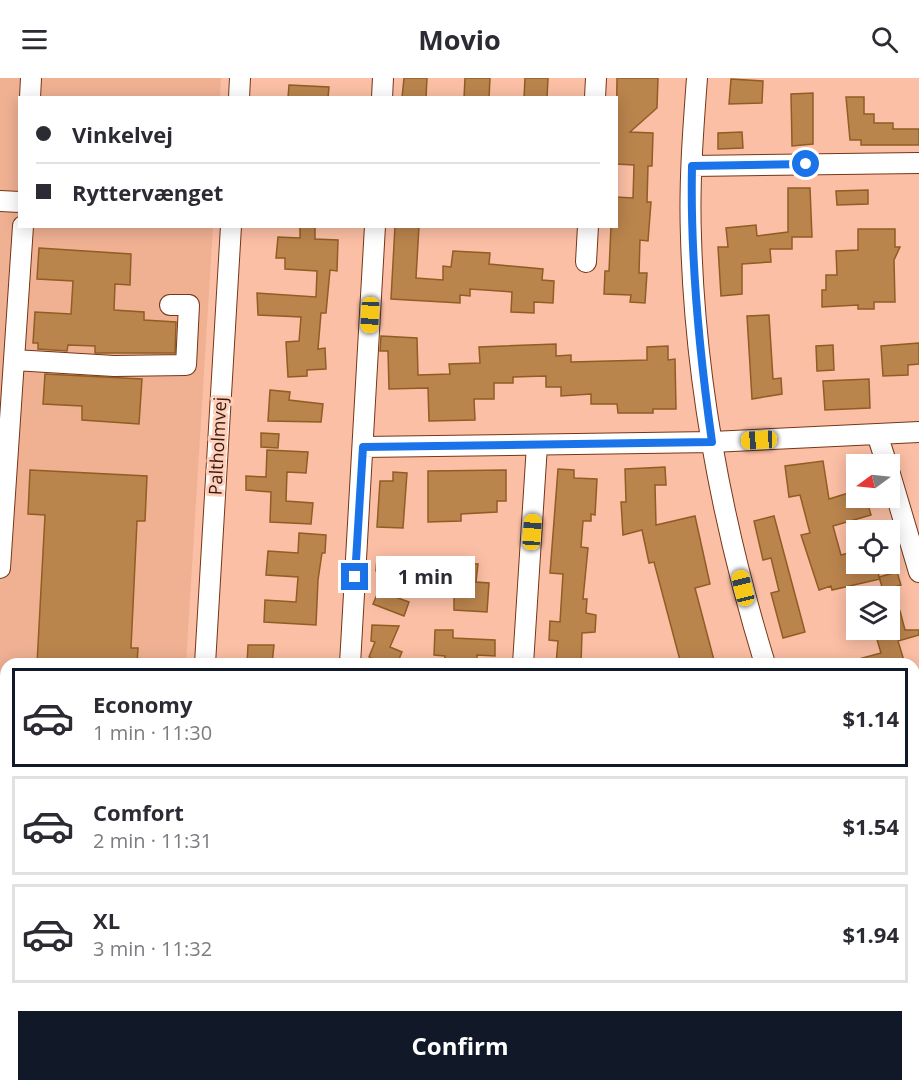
<!DOCTYPE html>
<html lang="en">
<head>
<meta charset="utf-8">
<style>
  body { margin:0; font-family:"Open Sans",sans-serif; background:#f2f2f3; color:#2b2b33; height:100vh; display:flex; flex-direction:column; font-size:22px; white-space:nowrap }
  * { box-sizing:border-box; margin:0 }
  p { font-size:20px; color:#7c7c81 }
  .icon { flex:none; width:33px; height:33px; fill:none; stroke:currentColor; stroke-width:2; stroke-linecap:round; stroke-linejoin:round }
  .map { position:relative; flex:1; overflow:hidden }
  .side { position:absolute; left:0px; top:580px; width:920px; height:434px; display:flex; flex-direction:column; background:#fff; border-radius:18px 18px 0 0; box-shadow:0 3px 15px #0003 }
  .side>* { flex:none }
  .guide { position:absolute; left:18px; top:18px; width:600px; height:132px; border-radius:0px; box-shadow:0 3px 15px #0003; display:grid; align-content:center; height:132px; padding:0 18px; background:#fff }
  .needle { width:39px; rotate:255deg }
  .buttons { position:absolute; left:846px; top:376px; display:grid; gap:12px }
  .buttons a { display:grid; place-items:center; width:54px; height:54px; border-radius:0px; background:#fff; box-shadow:0 3px 15px #0003; font-size:30px }
  .end { position:absolute; width:27px; height:27px; margin:-14px; border:8px solid #1a73e8; background:#fff; box-shadow:0 0 0 3px #fff }
  .from { border-radius:50% }
  .bubble { position:absolute; height:42px; border-radius:0px; background:#fff; box-shadow:0 3px 15px #0003; font-size:20px; font-weight:700; line-height:42px; text-align:center }
  .car { position:absolute; width:18px; height:36px; margin:-18px -9px; border-radius:8px; box-shadow:0 0 4px 2px #0007; background:linear-gradient(#f5c518 24%,#345 0 40%,#f5c518 0 76%,#345 0 86%,#f5c518 0) }
  .guide b { display:flex; align-items:center; gap:21px; height:57px; font-size:22px }
  .guide b+b { border-top:2px solid #e1e1e2 }
  .guide i { width:15px; height:15px; background:#2b2b33 }
  ul { padding:10px 0 0; list-style:none }
  li { display:flex; align-items:center; gap:18px; height:99px; margin:0 12px 9px; padding:0 6px; border:3px solid #e1e1e2; border-radius:0px }
  li div { flex:1 }
  li b { display:block; font-size:22px }
  li em { font-style:normal; font-weight:700 }
  li.active { border-color:#111827 }
  li>.icon { width:54px; height:54px; stroke-width:1.5 }
  .cta { display:flex; gap:12px; margin-top:auto; padding:12px 18px }
  .cta a { flex:1; height:69px; border-radius:0px; background:#111827; color:#fff; font-size:24px; font-weight:700; line-height:69px; text-align:center }
  header { display:flex; justify-content:space-between; align-items:center; height:78px; padding:0 18px; background:#fff; font-size:27px; font-weight:700 }
  .map>svg:first-child { display:block }
</style>
</head>
<body>
<header><svg class="icon" aria-label="menu" viewBox="0 0 24 24"><path d="M4 6h16M4 12h16M4 18h16"/></svg>Movio<svg class="icon" aria-label="search" viewBox="0 0 24 24"><circle cx="10" cy="10" r="6"/><path d="M15 15l6 6"/></svg></header>
<div class="map">
<svg width="919" height="1013" viewBox="0 0 919 1013">
  <rect width="100%" height="100%" fill="#fbbfa5"/>
  <path fill="#f0b193" d="M0,0H221L220,19L20,20V148L213,149L186,586H6V1008H161V1013H0Z"/>
  <path fill="#ba844d" stroke="#905d24" stroke-width="1.5" d="M404,0H427L426,20H402Z
    M465,0H490L489,20H464Z
    M525,0H548L547,20H524Z
    M617,0H658L657,30L630,54L653,55L652,88H648L647,124H651L648,163L640,162L639,195H647L645,225L630,224L631,217L604,216L605,193H609L611,148H616V119L633,120L634,87L616,86Z
    M731,1L763,3L762,25L729,26Z
    M289,7L329,9L328,20H288Z
    M813,15V66L792,68L791,16Z
    M846,19H864V36H874V45H893V51H919V67H861V62H850Z
    M742,54L743,70L718,71V55Z
    M788,110H810L812,159H792V171H770L771,184L742,186V216L721,218L718,169H728L726,150L756,147L757,158L788,154Z
    M868,112V126L837,127L836,113Z
    M300,148H315V161L338,162L337,193L330,192L326,235H321L318,271L325,270L326,291L307,292V298L288,299L286,264L299,263L301,239L258,237L257,215L316,219L317,193L285,191V180H276L278,159L300,160Z
    M395,148H419L416,200L443,202V188L451,189L453,173L490,175L489,186L543,191L542,202L554,203L553,225L534,224V235L511,234L512,214L470,211V218L460,217V225L391,221Z
    M858,151H895V169H900L894,182L895,224H874V231H858V227L822,229V212H826V197H837L836,173L858,172Z
    M39,170L131,176L130,207L115,206L114,232L144,234V242L176,244L175,275H95V268L68,267L67,273L38,271V265H33L35,234L71,236L73,203L37,201Z
    M769,237L773,301L781,300L782,316L752,321L747,238Z
    M381,258L417,260L418,297L450,296L449,286L480,285L479,269L556,266V278L571,277V284L647,282V269L668,268V282L675,281L676,331H653V335H618L617,326H591V316L561,318V309H546V298L513,299V305H494V321H474L475,342L429,343L428,310L389,311L388,273H380Z
    M919,265V286L908,287V297L883,298L881,268Z
    M833,267L834,292L817,293L816,268Z
    M45,296L142,301L139,346L82,342V328L43,326Z
    M869,301L870,330L825,332L823,303Z
    M270,312L290,314L289,322L323,326L321,344L268,343Z
    M261,355L279,356L278,370L261,369Z
    M267,372L308,374L306,395L287,394L286,423L313,425L311,446L270,444L271,414L246,412V398L266,399Z
    M823,383L829,421L855,413L858,423L866,420L871,437L833,448L841,477L856,473V486H875L880,501L832,512L831,508L819,512L801,457L810,455L800,417L789,419L785,388Z
    M665,389L666,407H655L656,447L695,438L710,506L695,510L715,586H681L654,484L649,485L642,452L623,457L621,424H626L625,391Z
    M558,391L574,392V400L597,401L595,437L591,436V443H583L581,469L588,470L583,521H587L586,535L596,537L595,554L582,555L581,586H556L558,563L549,562L550,543L560,544L563,496L550,495Z
    M30,392L147,398L145,443H137L131,570H138L137,586H37L45,437L28,436Z
    M506,392V423H497V434L461,436V443L428,444V393Z
    M393,394L407,395L403,450L377,449L380,403H393Z
    M774,438L805,554L783,560L771,515L779,513L771,480L763,482L754,443Z
    M299,455L326,457L325,475H322L318,502L316,547L264,544L265,522L296,524L298,499L266,497L268,473L298,475Z
    M377,480L397,485L392,499L376,493Z
    M454,485L478,486L476,504L489,505L487,534L454,532Z
    M897,494L901,507L883,512L879,499Z
    M385,498L404,505L398,520L409,524L404,538L373,526Z
    M900,533L905,552H919V557L898,563L905,586H856L855,582L881,575L876,558L880,557L878,552H890V537Z
    M372,547L399,548L390,569L402,574L397,586H371L373,581L369,579L375,564L371,563Z
    M435,552H453V560L495,562V578L477,577V585L444,586L445,578L434,577Z
    M248,567H274L272,586H247Z"/>
  <g fill="none" stroke-linecap="round" stroke-linejoin="round">
    <g stroke="#753717" stroke-width="22">
      <path id="minor" d="M697,0C693,53 689,106 691,159C695,303 723,449 765,586
        M30,20L31,0
        M239,20L240,0
        M382,20L383,0
        M595,20L596,0
        M692,88L919,85
        M0,123L20,124
        M586,184L588,148
        M14,282L114,288L186,287L189,227H170
        M877,356L887,387
        M363,369L712,364L919,354
        M890,396L919,494
        M0,490L23,148
        M205,586L231,148
        M350,586L375,148
        M523,586L537,367
        M914,753L919,752
        M0,956H6
        M914,973L919,987
        M397,1008L398,1013
        M690,1008V1013
        M10,1013V1008
        M180,1013V1008
        M632,1013L647,1008"/>
    </g>
    <path stroke="#9f725e" stroke-width="3" stroke-dasharray="3 3" stroke-linecap="butt" d="M912,1008L914,1013
      M863,1013L879,1008"/>
    <use href="#minor" stroke="#fff" stroke-width="20"/>
  </g>
  <g fill="none" stroke-linecap="round" stroke-linejoin="round">
    <path stroke="#1a73e8" stroke-width="8" d="M355,499L363,369L712,364C699,272 690,181 692,88L806,86"/>
  </g>
  <g text-anchor="middle" stroke-width="6" stroke-linejoin="round" paint-order="stroke">
    <g font-size="18" fill="#35190c" stroke="#fed0bc">
      <text transform="translate(218 368) rotate(-87)" y="6">Paltholmvej</text>
    </g>
  </g>
</svg>
<div class="buttons">
<a><svg class="needle" viewBox="-14 -14 28 28"><path d="M0-13l5 13h-10z" fill="#e53935"/><path d="M0 13l5-13h-10z" fill="#7c7c81"/></svg></a>
<a><svg class="icon" aria-label="locate" viewBox="0 0 24 24"><circle cx="12" cy="12" r="6"/><path d="M12 2v4M12 18v4M2 12h4M18 12h4"/></svg></a>
<a><svg class="icon" aria-label="layers" viewBox="0 0 24 24"><path d="M12 4l9 5-9 5-9-5zM3 14l9 5 9-5"/></svg></a>
</div>
<i class="end from" style="left:806px;top:86px"></i>
<i class="end" style="left:355px;top:499px"></i>
<div class="bubble" style="left:376px;top:478px;width:99px">1 min</div>
<i class="car" style="left:370px;top:237px;rotate:183deg"></i>
<i class="car" style="left:759px;top:362px;rotate:267deg"></i>
<i class="car" style="left:532px;top:454px;rotate:4deg"></i>
<i class="car" style="left:743px;top:510px;rotate:346deg"></i>
<div class="guide">
<b><i class="from"></i>Vinkelvej</b>
<b><i></i>Ryttervænget</b>
</div>
<section class="side">
<ul>
<li class="active"><svg class="icon" aria-label="car" viewBox="0 0 24 24"><path d="M5 17H2v-5l4-1 3-4h7l3 4 3 1v5h-3M9 17h6M6 11h13"/><circle cx="7" cy="17" r="2"/><circle cx="17" cy="17" r="2"/></svg><div><b>Economy</b><p>1 min · 11:30</p></div><em>$1.14</em></li>
<li><svg class="icon" aria-label="car" viewBox="0 0 24 24"><path d="M5 17H2v-5l4-1 3-4h7l3 4 3 1v5h-3M9 17h6M6 11h13"/><circle cx="7" cy="17" r="2"/><circle cx="17" cy="17" r="2"/></svg><div><b>Comfort</b><p>2 min · 11:31</p></div><em>$1.54</em></li>
<li><svg class="icon" aria-label="car" viewBox="0 0 24 24"><path d="M5 17H2v-5l4-1 3-4h7l3 4 3 1v5h-3M9 17h6M6 11h13"/><circle cx="7" cy="17" r="2"/><circle cx="17" cy="17" r="2"/></svg><div><b>XL</b><p>3 min · 11:32</p></div><em>$1.94</em></li>
</ul>
<div class="cta"><a>Confirm</a></div>
</section>
</div>
</body>
</html>
